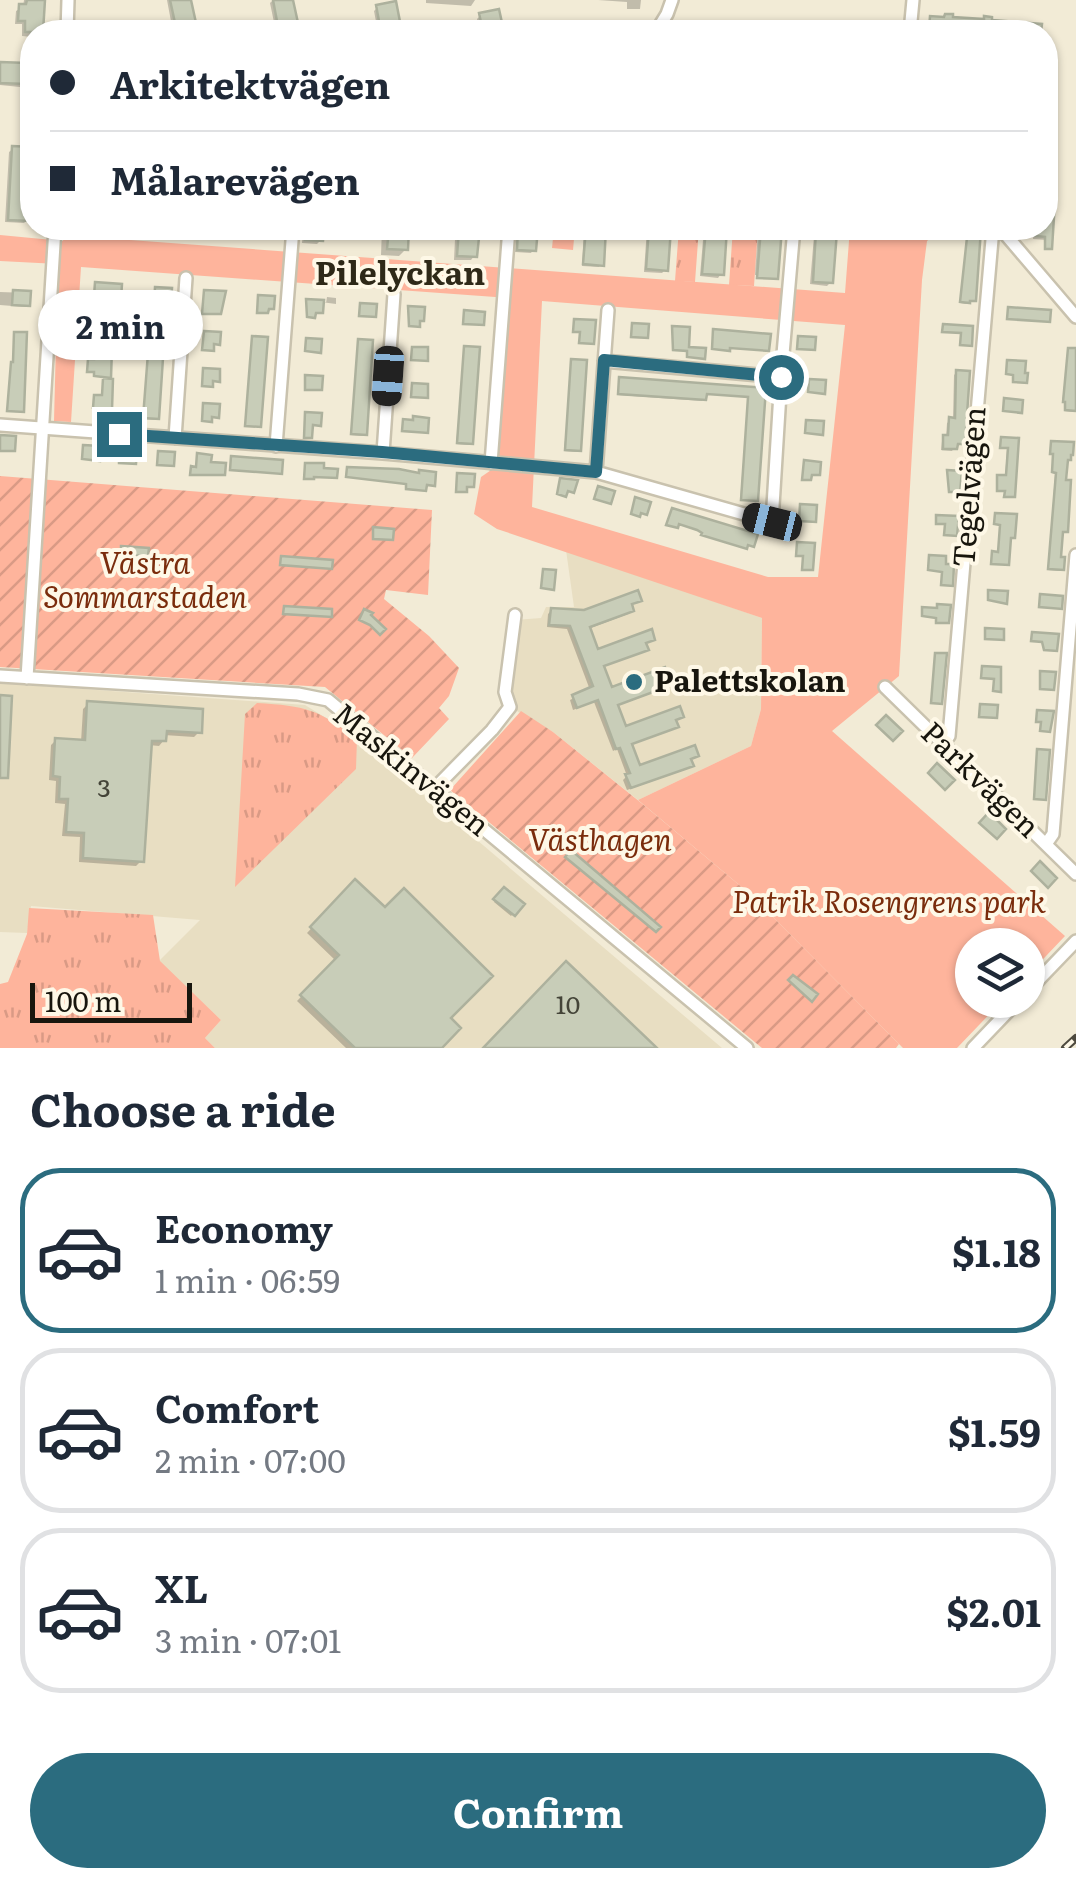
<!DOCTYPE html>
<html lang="en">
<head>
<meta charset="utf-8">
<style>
  body { margin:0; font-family:Literata,serif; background:#f6f6f7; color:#1f2937; height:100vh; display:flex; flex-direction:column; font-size:38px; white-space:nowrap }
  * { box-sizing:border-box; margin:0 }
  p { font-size:32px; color:#747a83 }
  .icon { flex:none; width:55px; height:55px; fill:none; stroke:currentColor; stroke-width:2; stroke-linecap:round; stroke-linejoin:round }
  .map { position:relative; height:1048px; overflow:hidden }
  .panel { display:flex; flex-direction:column; background:#fff; flex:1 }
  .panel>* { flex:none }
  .guide { position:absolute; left:20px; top:20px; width:1038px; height:220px; border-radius:40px; box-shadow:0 2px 8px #0004; display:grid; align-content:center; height:220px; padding:0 30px; background:#fff }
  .tools { position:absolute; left:955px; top:928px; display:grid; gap:20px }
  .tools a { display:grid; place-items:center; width:90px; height:90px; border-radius:50%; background:#fff; box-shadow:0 2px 8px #0004; font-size:50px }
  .scale { position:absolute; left:30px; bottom:25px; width:162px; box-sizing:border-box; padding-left:10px; border:5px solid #18160e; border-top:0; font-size:28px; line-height:35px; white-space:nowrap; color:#18160e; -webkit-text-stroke:8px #fef8e7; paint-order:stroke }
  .end { position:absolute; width:45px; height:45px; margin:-22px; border:12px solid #2b6c7f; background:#fff; box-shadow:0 0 0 5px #fff }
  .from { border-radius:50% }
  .bubble { position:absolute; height:70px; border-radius:35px; background:#fff; box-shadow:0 2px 8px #0004; font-size:32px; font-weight:700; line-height:70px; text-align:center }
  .car { position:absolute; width:30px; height:60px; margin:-30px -15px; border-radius:12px; box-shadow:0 0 8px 2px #0007; background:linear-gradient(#222 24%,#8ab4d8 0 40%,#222 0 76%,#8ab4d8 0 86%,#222 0) }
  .guide b { display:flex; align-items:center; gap:35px; height:95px; font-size:38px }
  .guide b+b { border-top:2px solid #e0e1e3 }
  .guide i { width:25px; height:25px; background:#1f2937 }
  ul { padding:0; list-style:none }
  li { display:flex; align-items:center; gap:30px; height:165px; margin:0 20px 15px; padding:0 10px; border:5px solid #e0e1e3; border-radius:40px }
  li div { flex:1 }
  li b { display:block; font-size:38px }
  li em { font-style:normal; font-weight:700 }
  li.active { border-color:#2b6c7f }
  li>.icon { width:90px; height:90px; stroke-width:1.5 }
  h2 { padding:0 30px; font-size:45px; line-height:120px }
  .button { display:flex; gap:20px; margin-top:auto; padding:20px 30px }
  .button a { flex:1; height:115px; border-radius:60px; background:#2b6c7f; color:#fff; font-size:40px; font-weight:700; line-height:115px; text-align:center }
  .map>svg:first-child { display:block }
</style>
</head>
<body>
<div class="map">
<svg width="1076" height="1048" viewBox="0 0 1076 1048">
  <defs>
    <pattern id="grass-tufts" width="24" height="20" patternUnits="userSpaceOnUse" patternTransform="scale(2.5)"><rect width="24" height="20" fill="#feb49c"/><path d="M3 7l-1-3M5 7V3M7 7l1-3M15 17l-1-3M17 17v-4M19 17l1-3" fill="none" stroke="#d99a85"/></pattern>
    <pattern id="garden-furrows" width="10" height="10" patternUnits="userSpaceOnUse" patternTransform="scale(2.5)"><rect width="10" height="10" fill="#feb49c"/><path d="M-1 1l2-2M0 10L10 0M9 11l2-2" fill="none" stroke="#d99a85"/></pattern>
  </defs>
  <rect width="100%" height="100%" fill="#f2ebd6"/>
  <path fill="#e8dec2" d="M566,550L762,618L761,709L751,746L638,800L553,732L510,707L511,633L515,620L541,618L546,607H574Z
    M0,683L305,705L352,734L722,1048H215L205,1038L221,1020L159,961L200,920L31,906L27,933L0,932Z"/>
  <path fill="url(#grass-tufts)" d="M679,228H699L695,282L675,281Z
    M733,228H758L754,286L729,285Z
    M257,703C306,706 318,709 357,739L356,769L235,887L245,714Z
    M29,908L153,915L160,961L221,1020L205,1038L215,1048H0V984L8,982L27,934Z"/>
  <path fill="#feb49c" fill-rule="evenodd" d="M64,228H89V237L845,293L850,228H942L927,241L922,280L899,676L832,731L1065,936L1028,975V945H972V1000H1003L957,1048H903L750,894L638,800L751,746L761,709L762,618L497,529L474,514L481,477L497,466L509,298L81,267L71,422L54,421L58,264L0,261V235L63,241ZM542,301L845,325L818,577H768L532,507Z
    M554,228H575L573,250L552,248Z"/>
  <path fill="url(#garden-furrows)" d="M0,476L432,510L428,595L386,590L384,599L429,636L459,668L449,696L439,708L449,719L412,758L325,687L0,667Z
    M521,711L553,732L645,806L750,894L899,1044L896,1048H762L450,790Z"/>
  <path fill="#0003" d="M24,0H42L40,32H32V37L22,36V24H15L16,11L23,7Z
    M167,0H189L195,32H173Z
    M273,0H291L297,32H276L270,3Z
    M426,0H475L471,6L426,3Z
    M598,0H641L640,9H627V2Z
    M394,4L399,32H378L374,11L377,8Z
    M497,12L502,32H480L477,19L481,15Z
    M931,18L950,19L1039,26L1038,32H922V26Z
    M0,64L23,83L20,87L0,85Z
    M13,149L27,220L24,223L5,222L9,152Z
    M1045,187L1047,240L1033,239L1034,228H1045Z
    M185,228H204L199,236L185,235Z
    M244,228H263V235L258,240L243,239Z
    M303,228H322L321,240L317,244L302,243Z
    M382,228H407L406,249L399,256L381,255Z
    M456,228H478L475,255L471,260H454L455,239H452Z
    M517,228H535L533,250L531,253L515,252Z
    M584,228H604L601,264L599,267L582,266Z
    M647,228H668L665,270L662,273L644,272Z
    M704,228H725L721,274L718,278L700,276Z
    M762,228L776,276L755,275L758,232Z
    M959,228H972L974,300L966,304L960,303L967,232L959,231Z
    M817,232L831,282L827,286L810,284L814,236Z
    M0,292L28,293L27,305L25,307L0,305Z
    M327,297L336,298V304L321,302L306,311L307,301L326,303Z
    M150,330L156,418L155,420L143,419Z
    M359,341L365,434L363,436L351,435Z
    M465,349L470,443L469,445L456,444Z
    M1068,350L1076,351V410L1074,412L1064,411L1065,403H1062Z
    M572,362L579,450L577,452L564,451Z
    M957,372L962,443L955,446L952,451L941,450L942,441L946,438L947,423L953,420L954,375Z
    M620,379L763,391L756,500L740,501L748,397L704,394L702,401L618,395Z
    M1002,439L1017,440L1011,498H1004V492H996V479L1005,478L1007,449H1000Z
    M1052,443L1067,461L1064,482L1065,531L1060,533V571L1048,570L1055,474L1052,473L1053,455H1050Z
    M639,600L630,606L631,610L628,614L588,629L597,652L653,639L644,644L646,649L642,652L602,667L611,690L666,678L659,682L661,687L658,691L616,706L625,729L681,716L674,721L676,726L672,729L630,745L639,769L696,755L689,760L691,765L687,769L627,790L623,780L627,776L617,749L613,751L594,702L573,710L570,700L590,690L567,629L547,627L548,614L552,610L584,613Z
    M88,704L199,732L194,737L164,735V740L159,746L149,745L141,861L136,866L79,862L80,837L62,836L65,804L55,803L56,781L49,780L51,745L56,740L81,742L83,709Z
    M350,887L385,911L448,1018L458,1028L438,1048H346L297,1001L336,961L307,933Z
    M504,891L521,905L511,916L494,902Z"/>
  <path fill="#c8cdb8" stroke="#adb19d" stroke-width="2.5" d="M27,0H45L43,32H25V21H18L19,4H26Z
    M170,0H191L198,32H177Z
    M273,0H293L300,32H279Z
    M396,1L402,32H381L376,5Z
    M499,9L504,32H483L479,13Z
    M945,14H953V17L984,19V16L992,17V20L1042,24L1041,32H934V30H929L930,16L944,17Z
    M0,62L27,63L26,84L0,83Z
    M12,146L32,147L30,221L8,220Z
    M1045,185H1056L1052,249H1045V237L1035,236L1036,228H1045Z
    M235,228H266L265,236L234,234Z
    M306,228H324L323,241L305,240Z
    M389,228H409L408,250L387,249Z
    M459,228H480L477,257L457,256Z
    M518,228H538L536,251L517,250Z
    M586,228H606L604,266L583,264Z
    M649,228H671L668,271L646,269Z
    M706,228H727L724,275L702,274Z
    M761,228H782L778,279L757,278Z
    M968,228L981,229L976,301H970V303L960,302Z
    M816,230L837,231L833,283L813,282Z
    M95,282L122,284L121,300L94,296Z
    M155,287L172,288L171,302L166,301V306L154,305Z
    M13,290L31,291L30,306L12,305Z
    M204,290L226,291L221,314H202Z
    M258,295L275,296L274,309H269L268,313H257Z
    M306,299L324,300L323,313H316L315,318L307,317Z
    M360,303L377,304L376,317L359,316Z
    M408,306L425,307L424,321H420V327L409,326Z
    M1008,307L1051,310L1050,322L1007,319Z
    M464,310L485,312L484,325L463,324Z
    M574,319L596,320L594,344L579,343L580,332H573Z
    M95,322L112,323L111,334H121L120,349L112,348L111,378L94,376V372H87L88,359H94Z
    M632,323L649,324L648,338L631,337Z
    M943,324L973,326L972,346L960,345L961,333L942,332Z
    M672,326L690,327L689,347L706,348L705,359L687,357V351L673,350Z
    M150,327L165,328L159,419L143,418Z
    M713,329L771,334L769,351L730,348V351L712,349Z
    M204,331L221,332L220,345L214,344V351L202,350Z
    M14,332H27L24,412L7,411L11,362H13Z
    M252,336L268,337L261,427L245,426Z
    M798,336L816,337L815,350L797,349Z
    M306,338L322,339L321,353L305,351Z
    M358,339L373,340L367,435L351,434Z
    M464,346L480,347L473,444L457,443Z
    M412,347H428V361L411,360Z
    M1068,348H1076V411L1065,410V402H1063Z
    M571,359L587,360L581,451L565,450Z
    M1007,360L1026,361L1025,373H1028L1027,383L1013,382V375L1006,374Z
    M203,368L220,369V382L213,381V387L202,386Z
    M956,370L970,371L965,444H958L957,449H943V435H948L949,417L955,418Z
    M305,375L323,376L322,390H305Z
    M619,377L766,388L758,501L741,500L748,397L707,394L706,400L618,394Z
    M103,378L113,379L112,410L93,408L94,395H102Z
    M809,379L826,380L825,394L808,392Z
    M412,383L428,384V398L411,397Z
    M1004,398L1023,400L1022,413L1003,411Z
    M203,403L220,404L219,418L212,417V422L202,421Z
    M305,412L322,413L321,426L313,425L312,438H304Z
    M413,416L429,418L428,433L402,431L403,419L413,420Z
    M806,420L824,421L823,435L805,433Z
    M0,435L16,436L15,451H0Z
    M1001,437L1019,438L1015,497H1004L1005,491H997V475H1006L1008,448H1000Z
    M1051,441L1074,442L1073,455H1071V460H1068L1066,480H1071L1068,532H1063L1061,557H1065L1064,570L1048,569L1056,473L1052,472L1053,454H1050Z
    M83,445L101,446L100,461L82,459Z
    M119,448L137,449L136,464L119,463Z
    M158,451L175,452L174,466L157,465Z
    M197,453L212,455L211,462L226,463L225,475H190L191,466L196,467Z
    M231,456L283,460L282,474L230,470Z
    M804,460L821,462L820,475H812L811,480H802Z
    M305,463H324V468L338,469L337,478L314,477V479H304Z
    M347,467L399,469L419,473V470L436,472L435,486L427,485L426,491L406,489V484L346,477Z
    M947,470L962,471L960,492H949Z
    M457,473L475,474L474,487H467V492H456Z
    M560,478L578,480L574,493L568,491L566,497L557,494Z
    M598,486L615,491L611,504L594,499Z
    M635,497L651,502L647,515L641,513L640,517L631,514Z
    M800,504L817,505L816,522L799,521Z
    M672,508L758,534L754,547L748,545L747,549L701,535L702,533L697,530L679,524L678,528L666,525Z
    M995,513L1017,514L1015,538H1011L1009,565L991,564L992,551L998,552L1000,525L994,524Z
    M936,515L959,516L957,536L944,535L945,524H936Z
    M373,527L394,529L393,540L373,539Z
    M797,542L815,543L813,570H802L803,556H796Z
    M121,546L149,548L148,556L121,555Z
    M929,555L946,556V564H954L953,586L941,585L942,572L928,570Z
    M281,556L333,560L332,569L280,565Z
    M543,569L556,570L554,590L541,588Z
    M638,590L642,601L632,604L634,611L590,627L598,649L652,629L655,640L646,643L649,650L604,666L612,687L665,667L669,678L662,681L664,688L618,705L626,726L680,706L684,717L676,720L679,727L632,744L640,765L695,745L699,756L691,759L694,766L631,788L625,774L630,773L620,748L616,749L598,700L577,708L572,695L593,686L570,626L549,625L551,608L584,610Z
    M988,590L1008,591L1007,604L988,600Z
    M93,594H121L120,605L93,602Z
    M1040,594L1063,596L1062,609L1039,607Z
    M937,604L951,605L949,623H936V618L922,616V607L937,608Z
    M284,606L332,609V617L283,614Z
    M364,609L373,613L371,615L386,629L380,635L370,625L359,620Z
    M985,628L1004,629V640L985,639Z
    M1032,632L1059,634L1057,651L1044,650L1042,642L1031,641Z
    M935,653H947L942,704L931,703Z
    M982,666L1001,667V692L993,691L994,679L981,678Z
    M1040,671L1056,672L1054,690L1040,689Z
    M0,695L12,696L8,778H0Z
    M87,701L203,709L202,733L167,731L166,741H152L144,862L83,858L84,833L66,832L68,799H59L60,777L53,776L55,738L85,740Z
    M980,704L998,705L997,718L979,717Z
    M1037,710L1054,711L1050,732L1040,731L1041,722H1036Z
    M886,715L903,731L893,741L876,725Z
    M1037,749L1050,750L1046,800L1034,799Z
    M937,763L955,780L945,790L928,773Z
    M989,812L1006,829L997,839L979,823Z
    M571,850L661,927L656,932L565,857Z
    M1040,861L1057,878L1048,888L1031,871Z
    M355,879L385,907L404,888L493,976L451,1018L461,1028L442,1048H355L300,995L339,955L310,927Z
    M504,887L525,904L515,916L493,899Z
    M566,961L657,1048H483Z
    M793,975L818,994L812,1002L788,980Z"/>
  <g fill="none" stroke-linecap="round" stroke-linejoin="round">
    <g stroke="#c9c2ae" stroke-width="16">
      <path id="street" d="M67,32L68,0
        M656,32L667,14L672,0
        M910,32L913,0
        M1000,228L1076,317
        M604,361L781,377
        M0,425L383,453L596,472L772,522L781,377L794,228
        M175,438L186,278
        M276,446L293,228
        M383,453L394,294
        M491,463L509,228
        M596,472L608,310
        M0,676L298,694L328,700L747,1048
        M27,678L55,228
        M885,687L1076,874
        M943,744L949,736L993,228
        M435,788L492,730L510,707L505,692L515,615
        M1046,844L1053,834L1076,555
        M1028,991L1076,941
        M973,1048L1019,1000"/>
    </g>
    <use href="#street" stroke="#fff" stroke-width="11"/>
    <g stroke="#4d493e" stroke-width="8">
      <path id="rail" d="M1065,1048L1076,1038"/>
    </g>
    <use href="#rail" stroke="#fef8e7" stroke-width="4" stroke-dasharray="11" stroke-linecap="butt"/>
  </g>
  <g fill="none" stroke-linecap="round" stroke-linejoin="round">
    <path stroke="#2b6c7f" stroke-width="12" d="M119,434L382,452L596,472L604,360L781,377"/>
  </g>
  <circle fill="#2b6c7f" stroke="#fef8e7" stroke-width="4" cx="634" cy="682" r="10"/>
  <g text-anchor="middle" stroke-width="8" stroke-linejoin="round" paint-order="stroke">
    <g font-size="25" fill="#444438">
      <text x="104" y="797">3</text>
      <text x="568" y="1014">10</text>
    </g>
    <g font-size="30" fill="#18160e" stroke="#fef8e7">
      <text transform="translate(970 487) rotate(-86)" y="10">Tegelvägen</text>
      <text transform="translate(411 770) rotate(39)" y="10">Maskinvägen</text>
      <text transform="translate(980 780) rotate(44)" y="10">Parkvägen</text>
    </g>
    <g font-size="30" font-style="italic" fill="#7a2c0c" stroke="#fef8e7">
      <text x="145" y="574">Västra<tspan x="145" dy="34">Sommarstaden</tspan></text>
      <text x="600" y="851">Västhagen</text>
      <text x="889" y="913">Patrik Rosengrens park</text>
    </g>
    <g font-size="30" font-weight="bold" fill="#18160e" stroke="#fef8e7" text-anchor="start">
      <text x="654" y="692">Palettskolan</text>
    </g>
    <g font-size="32" font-weight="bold" fill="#2e2918" stroke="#fef8e7">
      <text x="400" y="285">Pilelyckan</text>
    </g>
  </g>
</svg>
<div class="tools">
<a><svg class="icon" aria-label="layers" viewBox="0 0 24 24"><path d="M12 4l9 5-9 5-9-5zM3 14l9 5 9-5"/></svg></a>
</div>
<div class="scale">100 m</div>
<i class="end from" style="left:781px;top:377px"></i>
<i class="end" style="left:119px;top:434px"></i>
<div class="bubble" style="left:38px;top:290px;width:165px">2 min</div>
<i class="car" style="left:388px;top:376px;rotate:184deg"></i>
<i class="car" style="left:772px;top:522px;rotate:284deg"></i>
<div class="guide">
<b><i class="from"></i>Arkitektvägen</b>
<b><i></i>Målarevägen</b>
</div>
</div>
<section class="panel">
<h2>Choose a ride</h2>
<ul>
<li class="active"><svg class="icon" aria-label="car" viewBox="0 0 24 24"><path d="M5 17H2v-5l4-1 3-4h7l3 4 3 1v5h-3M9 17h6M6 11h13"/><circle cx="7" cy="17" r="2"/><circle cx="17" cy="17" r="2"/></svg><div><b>Economy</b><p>1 min · 06:59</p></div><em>$1.18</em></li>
<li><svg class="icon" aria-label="car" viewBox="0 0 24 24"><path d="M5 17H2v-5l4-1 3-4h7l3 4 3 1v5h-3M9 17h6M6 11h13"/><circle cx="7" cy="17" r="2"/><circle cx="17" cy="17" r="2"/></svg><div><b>Comfort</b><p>2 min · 07:00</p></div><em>$1.59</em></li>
<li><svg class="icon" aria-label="car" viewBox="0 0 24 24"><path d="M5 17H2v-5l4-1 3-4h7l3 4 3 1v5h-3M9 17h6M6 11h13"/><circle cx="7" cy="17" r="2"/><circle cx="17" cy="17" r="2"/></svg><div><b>XL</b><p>3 min · 07:01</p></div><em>$2.01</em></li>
</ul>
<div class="button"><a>Confirm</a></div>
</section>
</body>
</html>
